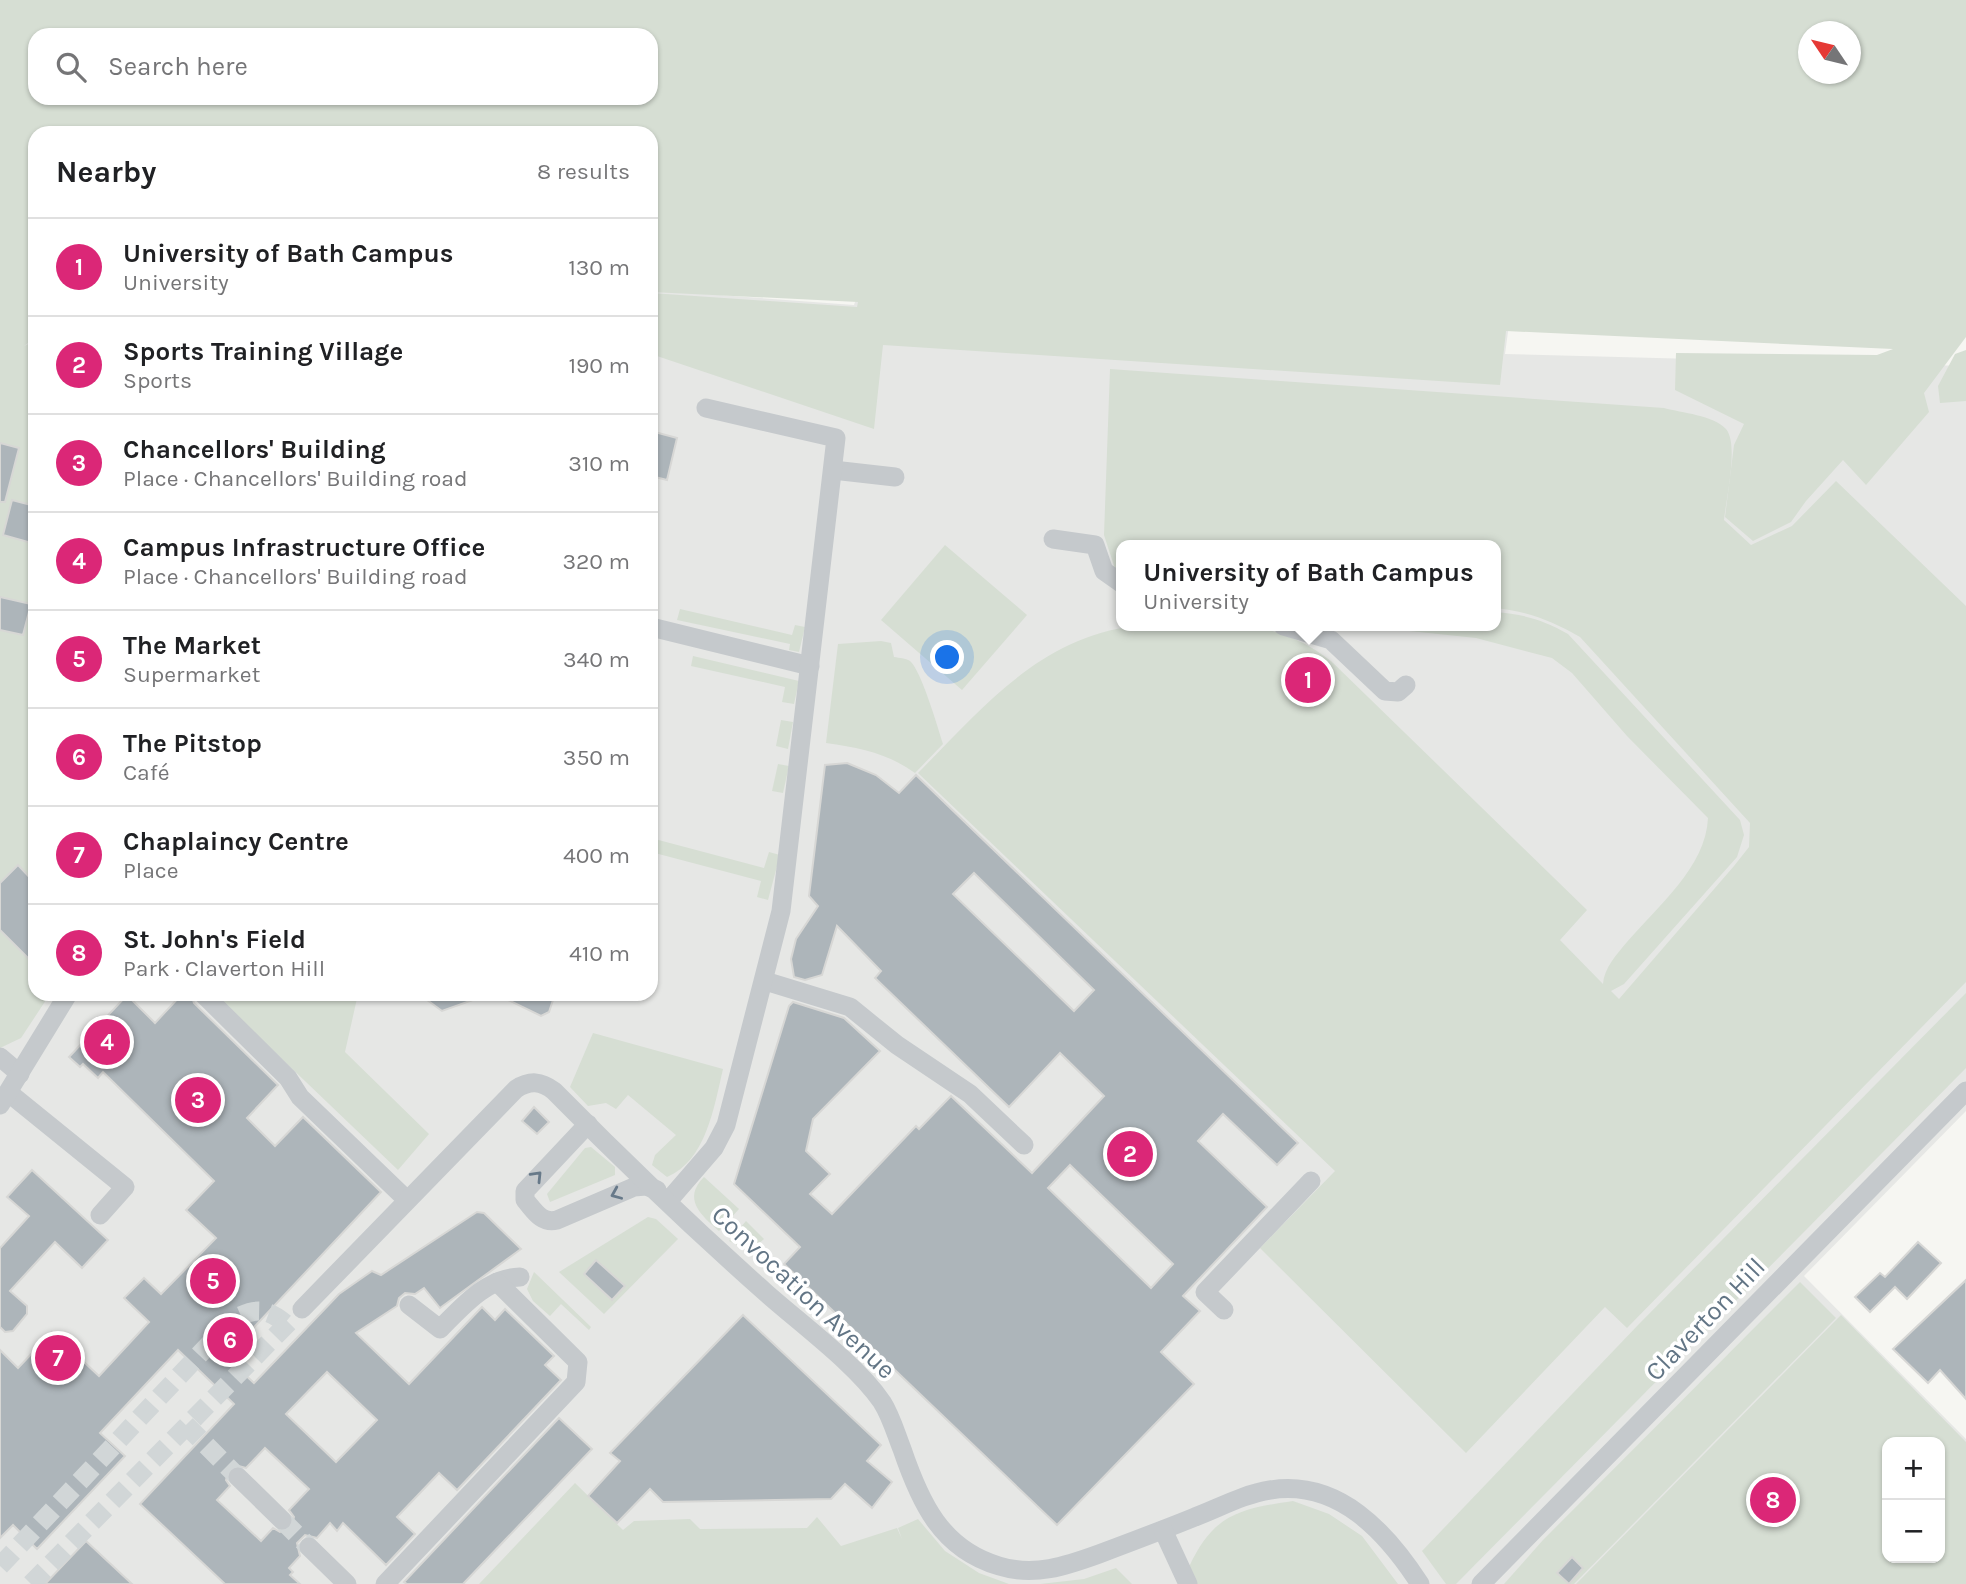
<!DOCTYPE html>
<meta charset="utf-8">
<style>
body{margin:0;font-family:Karla,sans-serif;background:#f6f6f6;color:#202124}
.controls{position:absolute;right:21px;bottom:21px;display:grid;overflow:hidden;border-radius:14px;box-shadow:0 2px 5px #0004}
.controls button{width:63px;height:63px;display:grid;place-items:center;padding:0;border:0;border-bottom:2px solid #e0e0e0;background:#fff;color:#202124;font:35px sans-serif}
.compass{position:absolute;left:1798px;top:21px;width:63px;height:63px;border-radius:50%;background:#fff;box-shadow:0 2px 5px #0004;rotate:305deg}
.you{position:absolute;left:948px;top:658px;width:24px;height:24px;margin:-18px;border:5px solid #fff;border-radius:50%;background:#1a73e8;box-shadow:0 0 0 10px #1a73e833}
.badge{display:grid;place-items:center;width:46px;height:46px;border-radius:50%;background:#db2777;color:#fff;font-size:23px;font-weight:700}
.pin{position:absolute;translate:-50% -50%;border:4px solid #fff;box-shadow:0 2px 7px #0006}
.popup{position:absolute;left:1116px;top:540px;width:385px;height:91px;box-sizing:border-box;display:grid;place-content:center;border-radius:14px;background:#fff;filter:drop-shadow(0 2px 5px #0005);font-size:23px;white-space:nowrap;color:#757577}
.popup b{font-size:26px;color:#202124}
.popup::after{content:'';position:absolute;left:50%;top:100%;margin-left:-14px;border:14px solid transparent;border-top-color:#fff}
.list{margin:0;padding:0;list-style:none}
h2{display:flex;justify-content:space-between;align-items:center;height:91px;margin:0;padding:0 28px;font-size:30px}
h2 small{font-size:23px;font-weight:400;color:#757577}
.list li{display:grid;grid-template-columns:46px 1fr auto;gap:21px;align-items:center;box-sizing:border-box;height:98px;padding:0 28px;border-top:2px solid #e0e0e0}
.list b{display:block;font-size:26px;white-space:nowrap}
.list p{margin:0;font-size:23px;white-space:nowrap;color:#757577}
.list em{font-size:23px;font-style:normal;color:#757577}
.icon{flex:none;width:38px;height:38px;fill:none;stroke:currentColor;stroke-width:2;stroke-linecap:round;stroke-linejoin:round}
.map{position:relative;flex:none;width:1966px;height:1584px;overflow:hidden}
.search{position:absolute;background:#fff;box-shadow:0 2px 5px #0004;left:28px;top:28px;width:630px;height:77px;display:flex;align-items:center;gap:18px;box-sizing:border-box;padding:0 24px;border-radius:21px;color:#757577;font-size:26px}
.panel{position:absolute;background:#fff;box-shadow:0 2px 5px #0004;left:28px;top:126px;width:630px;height:875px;border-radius:21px}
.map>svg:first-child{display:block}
.built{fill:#e6e7e5;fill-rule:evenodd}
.green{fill:#d6ded3;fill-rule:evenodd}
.building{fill:#adb5ba;stroke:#d7d7d5;stroke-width:2;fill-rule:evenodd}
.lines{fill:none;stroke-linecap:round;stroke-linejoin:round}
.minor-tunnel{stroke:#d1d6d7;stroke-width:19;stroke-dasharray:19 10;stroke-linecap:butt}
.minor{stroke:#c5c9cc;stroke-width:19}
.oneway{stroke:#677989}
.labels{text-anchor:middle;stroke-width:7;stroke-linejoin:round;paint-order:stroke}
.street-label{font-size:26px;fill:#627585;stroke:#fff}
</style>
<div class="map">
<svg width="1966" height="1584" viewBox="0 0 1966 1584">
<rect width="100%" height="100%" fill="#f6f6f2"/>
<!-- built -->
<path class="built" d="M870 254 1511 310 1505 354 1966 366V1111L1804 1276 1966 1439V1584H0V274L35 270V994H651V290L854 305ZM1121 545H1495V626H1121ZM1887 1442H1940V1558H1887Z"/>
<!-- green -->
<g class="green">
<path d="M0 0H1966V337L1924 393 1929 412 1866 485 1843 460 1806 501 1791 522 1753 541 1725 517 1734 445 1744 424 1675 390 1676 353 1877 355 1893 349 1506 331 1500 385 883 345 874 429 651 354V293L857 307 858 302 651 292V133H35V264H28L35 265V338L24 346 35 341V994H50L21 1038 0 1048ZM1808 32H1850V74H1808ZM35 35H651V98H35Z"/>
<polygon points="1966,350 1966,401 1940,403 1938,386 1955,354"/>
<path d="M1110 369 1664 408C1682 413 1713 415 1726 429 1739 444 1726 500 1724 520L1751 545 1792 526 1836 481 1966 606V982L1627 1328 1605 1307 1466 1453 1260 1248 1335 1171 918 773C981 709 1040 637 1135 626 1173 621 1214 626 1253 626 1282 632 1307 642 1331 661L1587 910 1560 940 1603 984C1604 968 1617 954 1627 942 1657 907 1706 867 1708 818L1627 736 1572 673 1552 658 1476 638 1362 626H1495V612C1523 614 1544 620 1568 634L1740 820 1744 835 1737 857 1624 984 1611 991 1619 999 1734 866 1749 847 1750 823 1580 637C1552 621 1527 611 1495 608V545H1121V572H1116L1104 535Z"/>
<polygon points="945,545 1027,615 962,690 881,620"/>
<polygon points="680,609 792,635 795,625 805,627 799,652 789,650 790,644 677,620"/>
<path d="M881 641 891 643 894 657C900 658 905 658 910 661 921 670 938 728 943 744L915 773C887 753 860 748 826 743L838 644Z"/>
<polygon points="693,656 799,681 794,704 782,702 785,687 691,666"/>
<polygon points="781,720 793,722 788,749 776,746"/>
<polygon points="778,764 789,766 783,793 772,791"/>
<polygon points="651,838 764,868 769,852 780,855 768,900 757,897 761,881 651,852"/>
<polygon points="1966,993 1966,1068 1456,1584 1446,1584 1422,1551 1639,1324"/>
<polygon points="214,994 358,994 345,1052 429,1134 398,1170"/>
<path d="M593 1033 723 1069C714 1107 706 1161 667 1177L652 1165 655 1155 676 1135 628 1095 616 1109 606 1103 588 1106 570 1087Z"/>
<polygon points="591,1147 615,1167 615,1175 550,1202 547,1194 585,1148"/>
<path d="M704 1177 739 1209 719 1231C701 1215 682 1199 704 1177Z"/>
<polygon points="648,1217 656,1219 678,1239 604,1314 559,1272"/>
<polygon points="746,1221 764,1239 750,1251 729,1241"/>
<polygon points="534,1272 591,1327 589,1330 561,1304 550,1316 533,1301 527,1289"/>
<polygon points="1800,1282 1836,1318 1574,1584 1504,1584 1543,1540"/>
<path d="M1841 1315 1966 1442V1584H1576ZM1940 1442V1558H1887V1442Z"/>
<polygon points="575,1483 623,1530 634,1521 690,1519 700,1529 807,1528 817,1517 841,1546 897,1528 902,1539 898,1528 918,1519 945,1551 979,1573 1009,1584 479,1584"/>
<path d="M1293 1501 1329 1514 1362 1536 1398 1584H1195L1189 1567C1213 1514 1240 1509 1293 1501Z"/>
<polygon points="1116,1568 1132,1584 1040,1584 1084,1579"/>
</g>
<!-- building -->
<g class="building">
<polygon points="651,431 677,438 667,480 651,476"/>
<polygon points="0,443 19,448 5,502 0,502"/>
<polygon points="12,500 35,506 35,544 3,535"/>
<polygon points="0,597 31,604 23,635 0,630"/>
<path d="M847 763 876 775 899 793 916 775 1298 1143 1277 1165 1223 1114 1198 1141 1267 1207 1183 1296 1200 1311 1161 1352 1194 1384 1057 1525 784 1264 800 1247 734 1184 789 1006 793 1002 844 1018 880 1051 813 1119 806 1151 830 1174 810 1194 832 1214 916 1126 919 1129 951 1096 1032 1173 1104 1096 1060 1053 1009 1107 875 978 881 971 837 926 822 975 805 980 794 977 791 959 796 939 818 906 809 896 825 765ZM974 873 1094 990 1074 1011 953 894ZM1070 1165 1173 1264 1151 1288 1048 1188Z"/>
<polygon points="18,865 35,883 35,965 0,930 0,883"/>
<path d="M182 994H191L194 1003 278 1085 247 1118 275 1146 303 1117 381 1192 226 1357 254 1383 339 1294 372 1271 381 1275 477 1212 484 1213 521 1249 440 1308 424 1288 415 1294 405 1293 399 1298 397 1306 356 1333 409 1384 482 1307 495 1320 505 1309 554 1356 545 1365 561 1380 457 1490 439 1473 397 1517 415 1534 386 1565 343 1523 337 1531 330 1523 317 1538 305 1535 297 1543 300 1556 289 1568 293 1572 290 1575 300 1584H225L140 1504 234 1404 178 1350 100 1433 125 1456 37 1549 13 1525 0 1538V1350L18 1368 52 1332 99 1376 149 1322 124 1298 144 1278 161 1294 216 1238 186 1210 214 1181 103 1072 98 1078 83 1064 80 1067 69 1057 127 995 155 1023ZM327 1372 377 1420 336 1462 286 1414ZM265 1448 309 1489 289 1510 294 1517 291 1528 280 1532 273 1528 261 1541 217 1500 230 1486 226 1480 229 1469 235 1465 246 1468Z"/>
<polygon points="419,994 484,994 484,996 442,1011"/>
<polygon points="496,994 555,994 549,1012 541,1016"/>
<polygon points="534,1107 549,1122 537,1134 522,1121"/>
<polygon points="32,1170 108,1240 82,1268 55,1242 10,1291 27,1306 27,1314 13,1331 5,1332 0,1327 0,1248 29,1216 7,1197"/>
<polygon points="1918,1242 1941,1263 1907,1299 1895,1287 1870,1312 1855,1297 1880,1273 1885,1277"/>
<polygon points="596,1260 625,1286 612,1300 584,1274"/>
<polygon points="1966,1280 1966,1399 1940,1370 1928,1383 1893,1349"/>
<polygon points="743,1315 881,1445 867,1461 892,1482 872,1508 845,1484 831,1499 663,1502 650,1489 617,1523 588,1496 620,1461 610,1453"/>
<polygon points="559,1418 592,1449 463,1584 407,1584 404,1582"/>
<polygon points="86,1541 132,1584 45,1584"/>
<polygon points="1572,1557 1583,1568 1569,1584 1557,1573"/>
</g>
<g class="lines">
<!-- minor-tunnel -->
<g class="minor-tunnel">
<polyline points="186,1425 238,1477"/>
<polyline points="282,1520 309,1547"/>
<path d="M0 1566 232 1320C254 1308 266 1307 286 1324"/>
<polyline points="31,1584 294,1317"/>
</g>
<!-- minor -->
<g class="minor">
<polyline points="833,470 895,477"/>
<polyline points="1053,539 1095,545 1104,571 1121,583"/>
<polyline points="1283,626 1331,640 1385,691 1398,692 1406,685"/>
<polyline points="651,627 810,666"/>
<polyline points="765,981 850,1007 897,1045 970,1094 1024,1145"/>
<polyline points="203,994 288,1078 300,1097 407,1200"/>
<polyline points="0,1057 20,1074"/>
<polyline points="9,1093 125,1187 100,1215"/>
<polyline points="0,1105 68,994"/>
<path d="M588 1124 525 1191V1200C534 1210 541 1224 557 1220L634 1187 646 1186 657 1190"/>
<polyline points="669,1200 714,1148 726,1125 781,911 836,438 706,408"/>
<path d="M409 1305 440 1329C462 1307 486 1278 520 1277"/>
<path d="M302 1309 516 1089C530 1080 541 1081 554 1091 622 1160 693 1228 765 1292 801 1324 856 1364 882 1402 891 1416 896 1434 902 1449 920 1502 941 1549 999 1566 1034 1577 1066 1566 1099 1554 1131 1542 1163 1530 1195 1517 1219 1508 1244 1494 1270 1490 1339 1479 1387 1533 1420 1584"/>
<polyline points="1224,1310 1205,1292 1311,1181"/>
<polyline points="238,1477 282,1520"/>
<polyline points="1163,1530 1188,1584"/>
<polyline points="309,1547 347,1584"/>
<polyline points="385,1584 576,1382 578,1362 497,1282"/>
<polyline points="1481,1584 1966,1091"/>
</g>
</g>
<!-- one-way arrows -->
<defs><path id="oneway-chevron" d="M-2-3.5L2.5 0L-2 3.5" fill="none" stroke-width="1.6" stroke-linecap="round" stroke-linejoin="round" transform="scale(1.75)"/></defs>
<g class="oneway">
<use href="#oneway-chevron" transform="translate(537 1176) rotate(-46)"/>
<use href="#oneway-chevron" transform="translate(616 1194) rotate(157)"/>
</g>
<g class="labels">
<!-- street labels -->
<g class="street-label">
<text transform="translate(804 1292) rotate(43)" y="9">Convocation Avenue</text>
<text transform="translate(1705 1319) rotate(-46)" y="9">Claverton Hill</text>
</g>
</g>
</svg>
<div class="controls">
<button>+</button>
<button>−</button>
</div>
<svg class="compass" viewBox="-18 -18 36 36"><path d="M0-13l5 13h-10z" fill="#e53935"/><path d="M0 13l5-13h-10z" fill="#757577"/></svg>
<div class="you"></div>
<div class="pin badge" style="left:1308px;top:680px">1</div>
<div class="popup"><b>University of Bath Campus</b>University</div>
<div class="pin badge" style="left:1130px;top:1154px">2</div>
<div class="pin badge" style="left:198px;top:1100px">3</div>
<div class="pin badge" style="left:107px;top:1042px">4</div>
<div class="pin badge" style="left:213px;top:1281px">5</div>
<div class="pin badge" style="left:230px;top:1340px">6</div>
<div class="pin badge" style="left:58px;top:1358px">7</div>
<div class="pin badge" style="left:1773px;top:1500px">8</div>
<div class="search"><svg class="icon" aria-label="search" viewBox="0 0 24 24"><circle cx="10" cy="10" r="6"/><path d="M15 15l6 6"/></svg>Search here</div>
<section class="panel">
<h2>Nearby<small>8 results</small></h2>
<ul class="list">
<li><span class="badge">1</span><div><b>University of Bath Campus</b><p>University</p></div><em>130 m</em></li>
<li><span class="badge">2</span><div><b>Sports Training Village</b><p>Sports</p></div><em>190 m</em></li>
<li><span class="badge">3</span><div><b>Chancellors' Building</b><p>Place · Chancellors' Building road</p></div><em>310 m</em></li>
<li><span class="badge">4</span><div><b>Campus Infrastructure Office</b><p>Place · Chancellors' Building road</p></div><em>320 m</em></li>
<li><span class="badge">5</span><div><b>The Market</b><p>Supermarket</p></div><em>340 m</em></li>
<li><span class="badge">6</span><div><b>The Pitstop</b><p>Café</p></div><em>350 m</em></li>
<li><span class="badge">7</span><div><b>Chaplaincy Centre</b><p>Place</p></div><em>400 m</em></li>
<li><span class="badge">8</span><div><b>St. John's Field</b><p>Park · Claverton Hill</p></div><em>410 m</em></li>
</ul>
</section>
</div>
